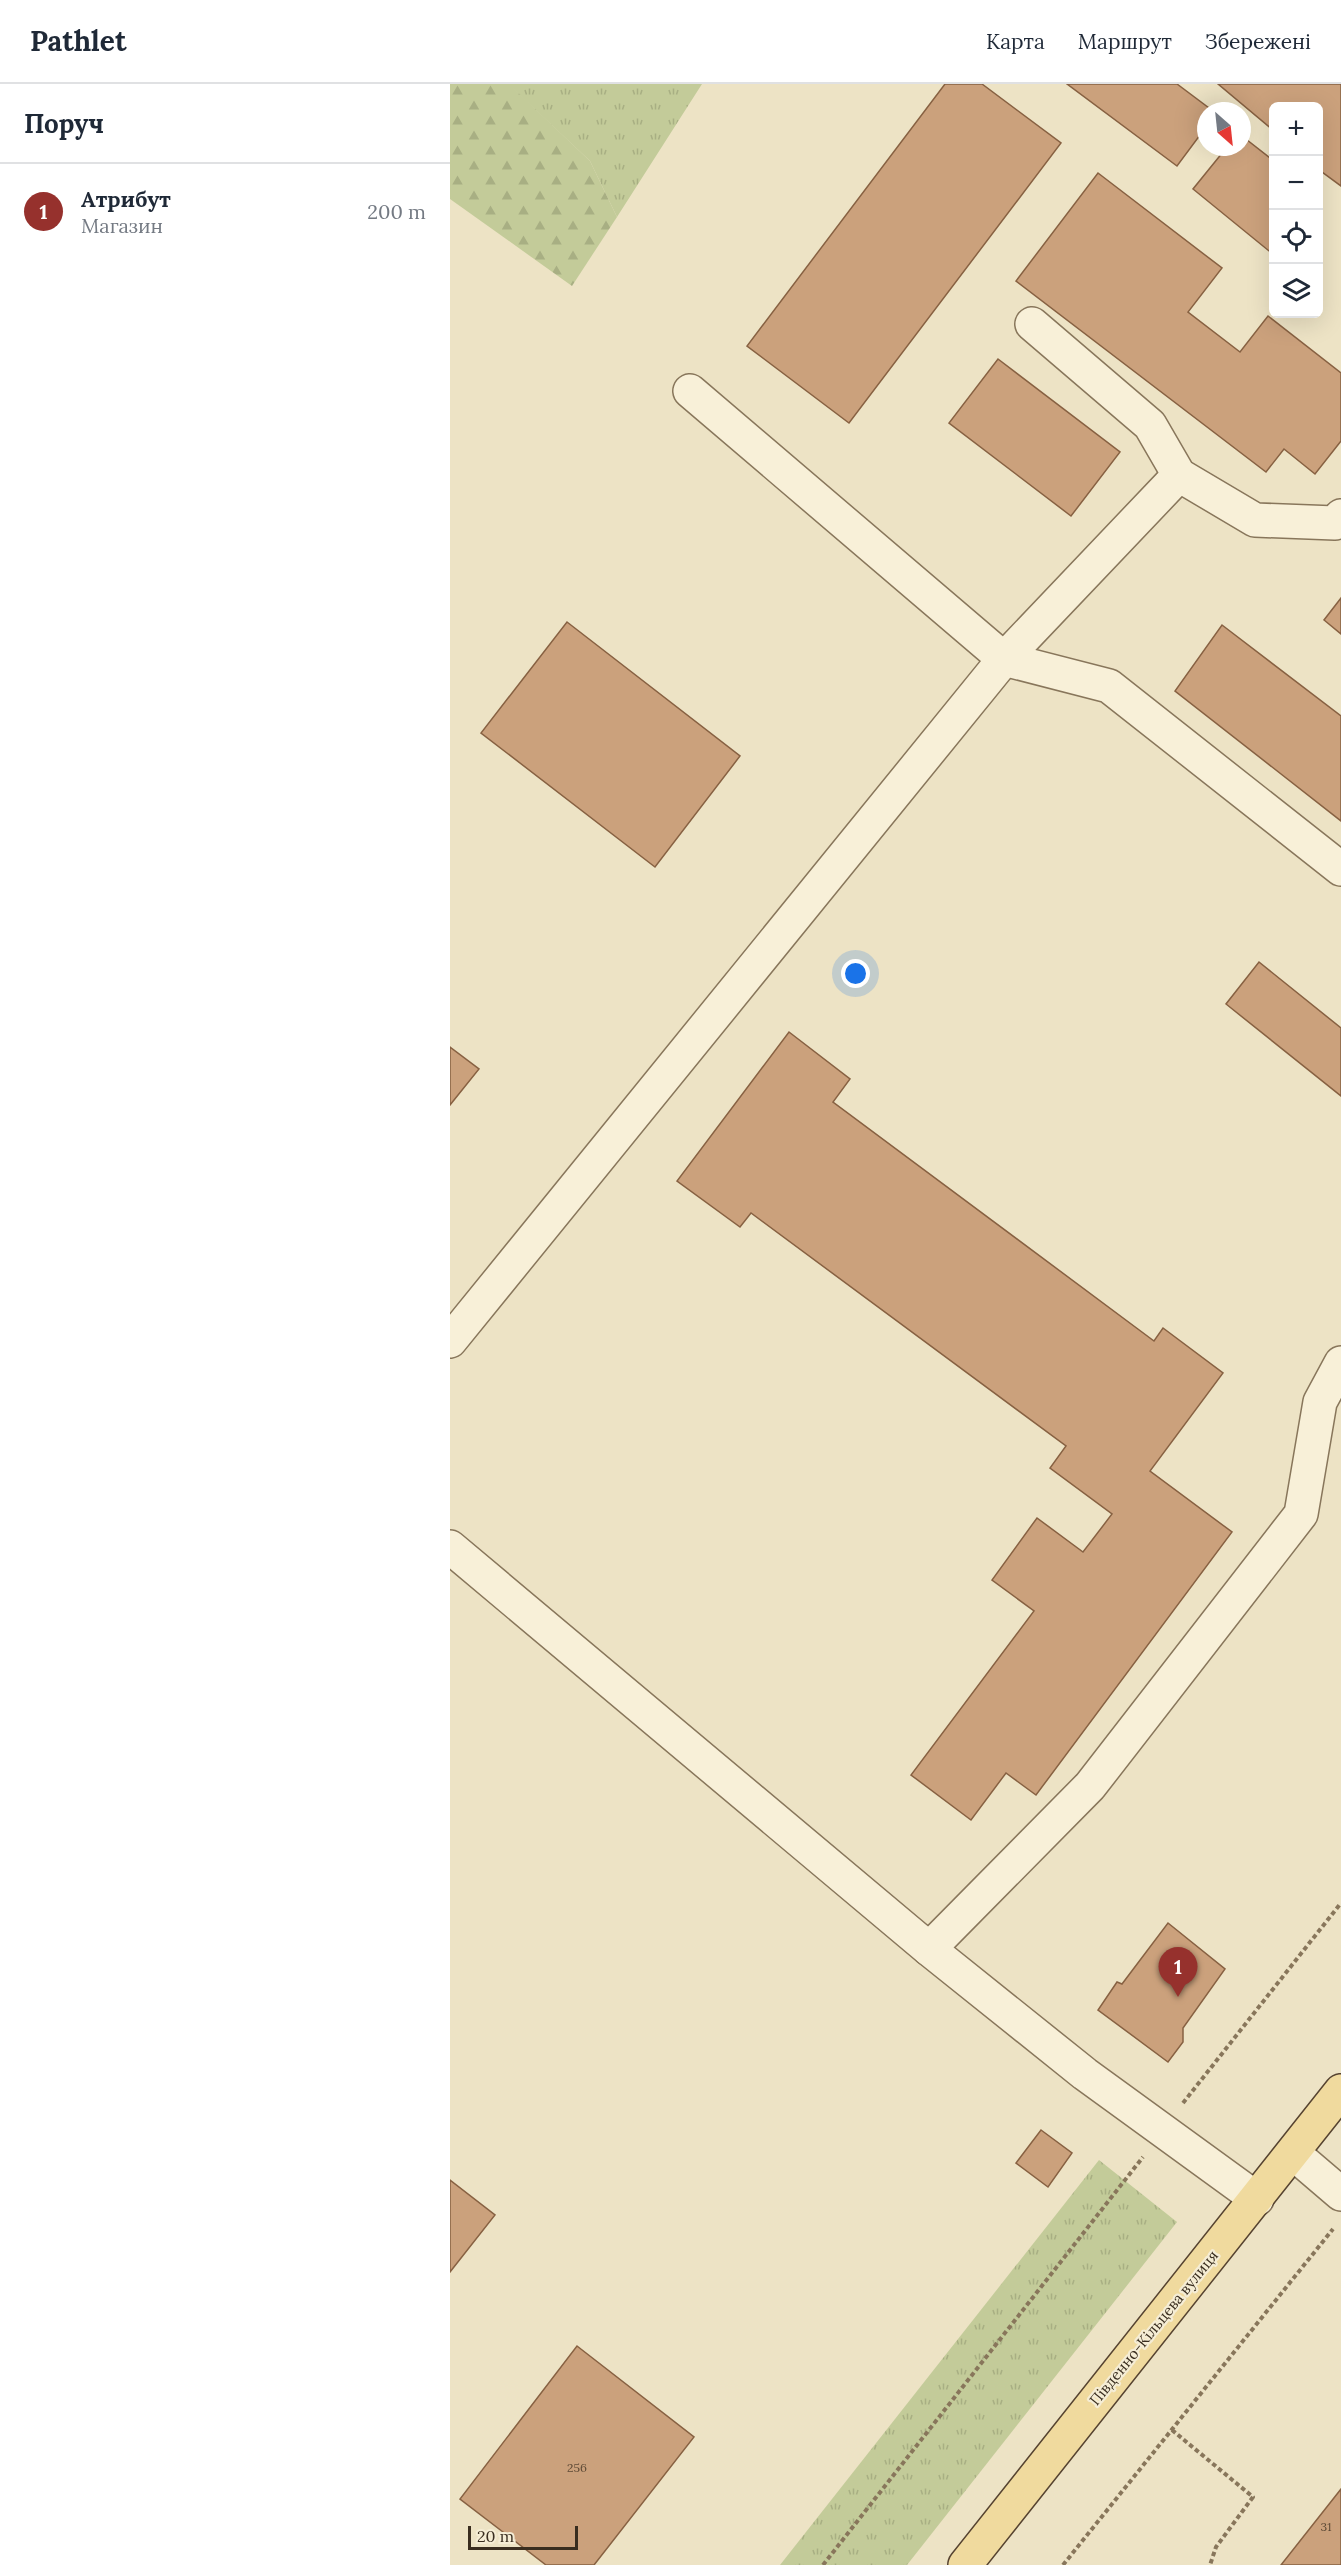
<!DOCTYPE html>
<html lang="uk">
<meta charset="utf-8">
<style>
body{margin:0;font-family:Lora,serif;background:#f6f6f7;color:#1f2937}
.controls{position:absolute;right:18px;top:18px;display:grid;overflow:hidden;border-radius:9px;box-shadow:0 6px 24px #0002}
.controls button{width:54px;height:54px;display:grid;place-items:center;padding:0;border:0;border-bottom:2px solid #e0e1e3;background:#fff;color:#1f2937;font:30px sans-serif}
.compass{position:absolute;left:747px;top:18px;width:54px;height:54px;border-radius:50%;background:#fff;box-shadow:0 6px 24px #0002;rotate:153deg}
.scale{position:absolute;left:18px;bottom:15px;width:110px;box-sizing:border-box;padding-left:6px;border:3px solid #392d1f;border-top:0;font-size:16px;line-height:21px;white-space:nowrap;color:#392d1f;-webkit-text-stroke:4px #f5edd5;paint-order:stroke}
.you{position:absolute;left:406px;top:890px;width:21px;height:21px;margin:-15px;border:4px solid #fff;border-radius:50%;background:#1a73e8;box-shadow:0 0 0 9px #1a73e833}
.badge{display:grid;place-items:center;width:39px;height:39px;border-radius:50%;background:#96312d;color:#fff;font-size:20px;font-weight:700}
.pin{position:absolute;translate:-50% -50px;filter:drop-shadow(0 2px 3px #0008)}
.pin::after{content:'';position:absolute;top:32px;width:21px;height:18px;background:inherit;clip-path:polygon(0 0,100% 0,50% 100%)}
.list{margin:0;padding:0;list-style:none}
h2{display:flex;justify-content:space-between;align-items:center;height:78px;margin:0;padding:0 24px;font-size:26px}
h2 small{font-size:20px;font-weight:400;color:#747a83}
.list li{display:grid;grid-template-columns:39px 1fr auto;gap:18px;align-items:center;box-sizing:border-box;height:96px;padding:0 24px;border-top:2px solid #e0e1e3}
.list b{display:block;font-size:22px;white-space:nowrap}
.list p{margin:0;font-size:20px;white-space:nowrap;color:#747a83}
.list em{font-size:20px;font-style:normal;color:#747a83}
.icon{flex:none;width:33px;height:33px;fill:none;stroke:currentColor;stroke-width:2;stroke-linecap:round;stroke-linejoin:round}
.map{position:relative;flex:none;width:891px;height:2481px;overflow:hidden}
header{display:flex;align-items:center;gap:36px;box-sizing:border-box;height:84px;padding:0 30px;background:#fff;border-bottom:2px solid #e0e1e3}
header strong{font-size:28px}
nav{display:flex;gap:33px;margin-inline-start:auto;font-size:21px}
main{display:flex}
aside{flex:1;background:#fff}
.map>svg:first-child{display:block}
.grass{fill:url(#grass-tufts)}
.forest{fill:url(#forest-firs)}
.building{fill:#cba17c;stroke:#876142;stroke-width:1.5}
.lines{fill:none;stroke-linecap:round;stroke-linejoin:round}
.minor-casing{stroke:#88765b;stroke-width:36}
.major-casing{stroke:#564330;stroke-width:36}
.path{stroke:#88765b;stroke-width:4;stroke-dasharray:4.5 3;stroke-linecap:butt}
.minor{stroke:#f8f0d8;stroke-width:33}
.major{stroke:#f0da9e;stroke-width:33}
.labels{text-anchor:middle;stroke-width:4.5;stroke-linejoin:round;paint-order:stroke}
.number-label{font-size:12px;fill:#5e4a36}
.street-label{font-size:15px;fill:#392d1f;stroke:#f5edd5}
</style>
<header>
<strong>Pathlet</strong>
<nav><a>Карта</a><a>Маршрут</a><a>Збережені</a></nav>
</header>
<main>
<aside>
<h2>Поруч<small></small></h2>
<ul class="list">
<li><span class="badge">1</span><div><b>Атрибут</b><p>Магазин</p></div><em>200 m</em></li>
</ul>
</aside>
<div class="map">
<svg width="891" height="2481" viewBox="0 0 891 2481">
<defs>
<pattern id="grass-tufts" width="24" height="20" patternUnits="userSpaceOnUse" patternTransform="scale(1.5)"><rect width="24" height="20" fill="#c3cb99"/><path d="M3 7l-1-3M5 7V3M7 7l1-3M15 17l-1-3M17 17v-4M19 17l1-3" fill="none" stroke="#a8af83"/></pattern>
<pattern id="forest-firs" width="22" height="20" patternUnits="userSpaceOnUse" patternTransform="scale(1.5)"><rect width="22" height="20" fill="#c3cb99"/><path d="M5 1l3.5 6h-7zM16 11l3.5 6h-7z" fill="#a8af83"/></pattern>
</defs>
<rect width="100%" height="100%" fill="#ede3c5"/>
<!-- grass -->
<g class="grass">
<polygon points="58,0 252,0 167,133 140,77"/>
<polygon points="649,2076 727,2138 457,2481 330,2481"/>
</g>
<!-- forest -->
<polygon class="forest" points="0,0 59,0 140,77 167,133 122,202 0,115"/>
<!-- building -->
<g class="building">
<polygon points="495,0 532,0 611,59 399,339 297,262"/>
<polygon points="617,0 727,0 763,27 756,27 756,43 727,82"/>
<polygon points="768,0 891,0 891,102 868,85 868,22 824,22 824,47"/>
<polygon points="792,52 824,77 824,171 743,105 777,63 792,63"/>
<polygon points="648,89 772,184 738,228 790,268 818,232 891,289 891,357 865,390 834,365 816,388 566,197"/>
<polygon points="548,275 670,368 621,432 499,339"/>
<polygon points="891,514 891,550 874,536"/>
<polygon points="117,538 290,672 205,783 31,649"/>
<polygon points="772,541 891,632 891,737 725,607"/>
<polygon points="809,878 891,944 891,1012 776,920"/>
<polygon points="339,948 400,995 383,1018 704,1257 713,1244 773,1289 700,1387 782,1448 586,1711 556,1689 521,1736 461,1691 584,1527 542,1496 587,1434 633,1468 662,1430 600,1384 616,1362 301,1129 290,1143 227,1097"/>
<polygon points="0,963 29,985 0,1021"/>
<polygon points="718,1839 775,1885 733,1944 733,1958 718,1978 648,1926 667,1898 672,1900"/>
<polygon points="591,2046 622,2069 598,2103 566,2079"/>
<polygon points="0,2096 45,2131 0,2188"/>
<polygon points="127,2262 244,2353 144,2481 96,2481 10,2415"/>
<polygon points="891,2405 891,2481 831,2481"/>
</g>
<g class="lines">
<!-- minor casing -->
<g class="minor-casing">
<g id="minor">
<polyline points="582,240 700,341 729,391 805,436 885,439 891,432"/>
<polyline points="240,307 554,575 659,602 891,785"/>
<polyline points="0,1257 554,575 729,391"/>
<polyline points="0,1463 479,1865 635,1990 807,2115"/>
<polyline points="479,1865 640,1702 851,1430 870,1318 891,1279"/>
<polyline points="843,2069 891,2110"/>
</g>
</g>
<!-- major casing -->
<g class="major-casing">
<polyline id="major" points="515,2481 891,2007"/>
</g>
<!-- path -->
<g class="path">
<polyline points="733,2019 891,1819"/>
<polyline points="722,2346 803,2413 766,2463 760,2481"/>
<polyline points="373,2481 693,2073"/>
<polyline points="613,2481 883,2145"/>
</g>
<!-- minor -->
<use href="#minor" class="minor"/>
<!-- major -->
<use href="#major" class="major"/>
</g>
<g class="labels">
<!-- number labels -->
<g class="number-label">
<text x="127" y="2388">256</text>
<text x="876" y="2447">31</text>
</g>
<!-- street labels -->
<g class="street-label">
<text transform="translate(704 2244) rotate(-51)" y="5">Південно-Кільцева вулиця</text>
</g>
</g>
</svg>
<div class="controls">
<button>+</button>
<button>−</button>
<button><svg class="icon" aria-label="locate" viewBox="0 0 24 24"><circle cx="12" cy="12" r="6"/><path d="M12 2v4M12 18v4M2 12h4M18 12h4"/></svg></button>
<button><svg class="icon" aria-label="layers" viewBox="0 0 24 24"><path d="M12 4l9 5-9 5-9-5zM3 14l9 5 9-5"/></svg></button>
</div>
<svg class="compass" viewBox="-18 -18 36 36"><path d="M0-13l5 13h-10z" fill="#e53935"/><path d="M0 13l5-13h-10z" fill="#747a83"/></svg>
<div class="scale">20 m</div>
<div class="you"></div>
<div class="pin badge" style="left:728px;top:1913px">1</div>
</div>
</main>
